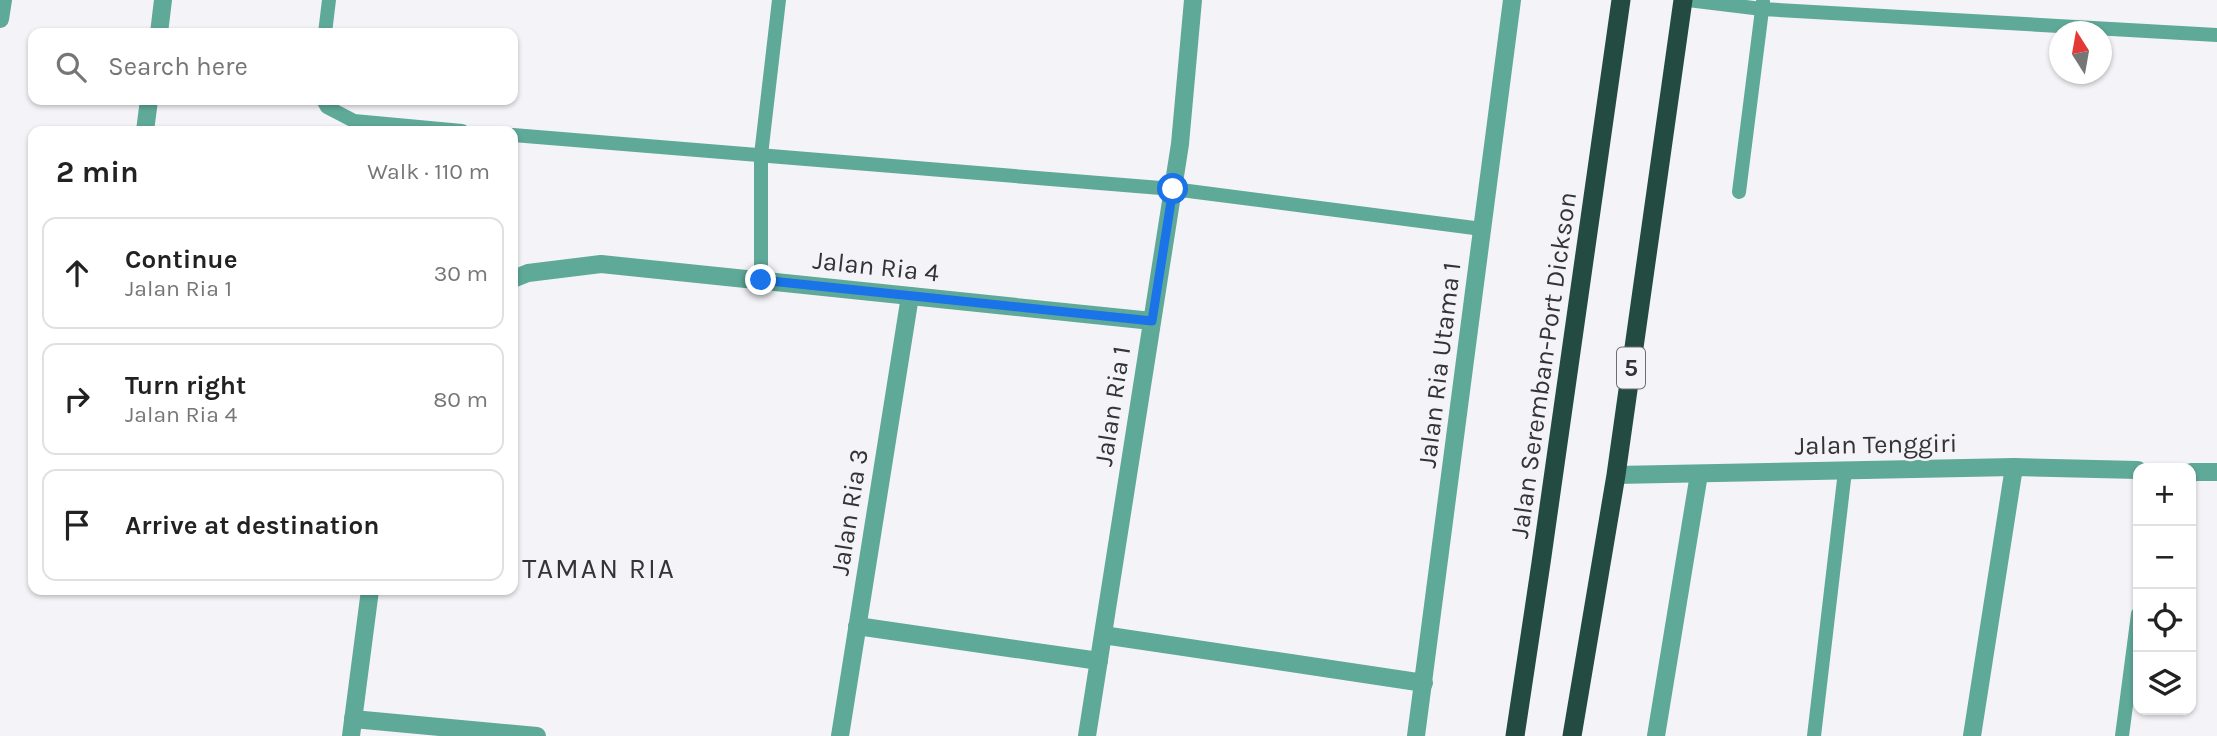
<!DOCTYPE html>
<meta charset="utf-8">
<style>
body{margin:0;font-family:Karla,sans-serif;background:#f2f2f2;color:#222}
.controls{position:absolute;right:21px;bottom:21px;display:grid;overflow:hidden;border-radius:14px;box-shadow:0 2px 5px #0004}
.controls button{width:63px;height:63px;display:grid;place-items:center;padding:0;border:0;border-bottom:2px solid #e0e0e0;background:#fff;color:#222;font:35px sans-serif}
.compass{position:absolute;left:2049px;top:21px;width:63px;height:63px;border-radius:50%;background:#fff;box-shadow:0 2px 5px #0004;rotate:349deg}
.stop{position:absolute;width:21px;height:21px;margin:-16px;border:5px solid #1a73e8;border-radius:50%;background:#fff}
.stop.end{background:#1a73e8;border-color:#fff;box-shadow:0 2px 7px #0008}
.list{margin:0;padding:0;list-style:none}
h2{display:flex;justify-content:space-between;align-items:center;height:91px;margin:0;padding:0 28px;font-size:30px}
h2 small{font-size:23px;font-weight:400;color:#767676}
.list li{display:grid;grid-template-columns:46px 1fr auto;gap:21px;align-items:center;box-sizing:border-box;height:112px;margin:0 14px 14px;padding:0 14px;border:2px solid #e0e0e0;border-radius:14px}
.list b{display:block;font-size:26px;white-space:nowrap}
.list p{margin:0;font-size:23px;white-space:nowrap;color:#767676}
.list em{font-size:23px;font-style:normal;color:#767676}
.icon{flex:none;width:38px;height:38px;fill:none;stroke:currentColor;stroke-width:2;stroke-linecap:round;stroke-linejoin:round}
.map{position:relative;flex:none;width:2217px;height:736px;overflow:hidden}
.search{position:absolute;background:#fff;box-shadow:0 2px 5px #0004;left:28px;top:28px;width:490px;height:77px;display:flex;align-items:center;gap:18px;box-sizing:border-box;padding:0 24px;border-radius:14px;color:#767676;font-size:26px}
.panel{position:absolute;background:#fff;box-shadow:0 2px 5px #0004;left:28px;top:126px;width:490px;height:469px;border-radius:14px}
.map>svg:first-child{display:block}
.lines{fill:none;stroke-linecap:round;stroke-linejoin:round}
.service{stroke:#5fa999;stroke-width:14}
.minor{stroke:#5fa999;stroke-width:18}
.trunk{stroke:#234b42;stroke-width:19}
.route{stroke:#1a73e8;stroke-width:9}
.labels{text-anchor:middle;stroke-width:5;stroke-linejoin:round;paint-order:stroke}
.shield{fill:#f4f4f8;stroke:#6e6e70;stroke-width:2}
.shield-label{font-size:24px;font-weight:bold;fill:#343436}
.street-label{font-size:26px;fill:#343436;stroke:#f4f4f8}
.neighbourhood-label{font-size:28px;letter-spacing:2px;fill:#343436;stroke:#f4f4f8}
</style>
<div class="map">
<svg width="2217" height="736" viewBox="0 0 2217 736">
<rect width="100%" height="100%" fill="#f4f4f8"/>
<g class="lines">
<!-- service -->
<g class="service">
<polyline points="1688,0 1762,9 2217,35"/>
<polyline points="325,33 329,0"/>
<polyline points="323,100 327,107 354,121 462,131"/>
<polyline points="513,135 1173,189 1482,229"/>
<polyline points="1739,192 1763,2"/>
<polyline points="761,280 761,155 779,0"/>
<polyline points="1814,736 1845,471"/>
<polyline points="2122,736 2138,614"/>
</g>
<!-- minor -->
<g class="minor">
<polyline points="0,19 3,0"/>
<polyline points="159,33 163,0"/>
<polyline points="145,131 149,100"/>
<polyline points="513,279 528,273 601,264 1152,321"/>
<polyline points="2191,472 2217,472"/>
<polyline points="1616,475 2014,467 2138,470"/>
<polyline points="857,626 1099,661"/>
<polyline points="1103,635 1424,683"/>
<polyline points="353,719 537,736"/>
<polyline points="351,736 370,590"/>
<polyline points="840,736 910,296"/>
<polyline points="1087,736 1180,144 1193,0"/>
<polyline points="1416,736 1512,0"/>
<polyline points="1656,736 1699,474"/>
<polyline points="1972,736 2014,467"/>
</g>
<!-- trunk -->
<g class="trunk">
<polyline points="1515,736 1541,563 1621,0"/>
<polyline points="1572,736 1616,475 1683,0"/>
</g>
</g>
<g class="lines">
<!-- route -->
<polyline class="route" points="761,280 1152,321 1173,189"/>
</g>
<g class="labels">
<!-- shield labels -->
<rect class="shield" x="1617" y="347.5" width="28" height="41" rx="5"/>
<g class="shield-label">
<text x="1631" y="376">5</text>
</g>
<!-- street labels -->
<g class="street-label">
<text transform="translate(876 266) rotate(6)" y="9">Jalan Ria 4</text>
<text transform="translate(1439 365) rotate(-83)" y="9">Jalan Ria Utama 1</text>
<text transform="translate(1543 365) rotate(-82)" y="9">Jalan Seremban-Port Dickson</text>
<text transform="translate(1112 406) rotate(-81)" y="9">Jalan Ria 1</text>
<text transform="translate(1876 444) rotate(-1)" y="9">Jalan Tenggiri</text>
<text transform="translate(849 512) rotate(-81)" y="9">Jalan Ria 3</text>
</g>
<!-- neighbourhood labels -->
<g class="neighbourhood-label">
<text x="599" y="578">TAMAN RIA</text>
</g>
</g>
</svg>
<div class="controls">
<button>+</button>
<button>−</button>
<button><svg class="icon" aria-label="locate" viewBox="0 0 24 24"><circle cx="12" cy="12" r="6"/><path d="M12 2v4M12 18v4M2 12h4M18 12h4"/></svg></button>
<button><svg class="icon" aria-label="layers" viewBox="0 0 24 24"><path d="M12 4l9 5-9 5-9-5zM3 14l9 5 9-5"/></svg></button>
</div>
<svg class="compass" viewBox="-18 -18 36 36"><path d="M0-13l5 13h-10z" fill="#e53935"/><path d="M0 13l5-13h-10z" fill="#767676"/></svg>
<div class="stop" style="left:1173px;top:189px"></div>
<div class="stop end" style="left:761px;top:280px"></div>
<div class="search"><svg class="icon" aria-label="search" viewBox="0 0 24 24"><circle cx="10" cy="10" r="6"/><path d="M15 15l6 6"/></svg>Search here</div>
<section class="panel">
<h2>2 min<small>Walk · 110 m</small></h2>
<ul class="list">
<li><svg class="icon" aria-label="ahead" viewBox="0 0 24 24"><path d="M12 20V5M6 11l6-6 6 6"/></svg><div><b>Continue</b><p>Jalan Ria 1</p></div><em>30 m</em></li>
<li><svg class="icon" aria-label="right" viewBox="0 0 24 24"><path d="M7 20v-9h11M14 6l5 5-5 5"/></svg><div><b>Turn right</b><p>Jalan Ria 4</p></div><em>80 m</em></li>
<li><svg class="icon" aria-label="arrive" viewBox="0 0 24 24"><path d="M6 21V4h12l-3 4 3 4H6"/></svg><div><b>Arrive at destination</b></div></li>
</ul>
</section>
</div>
